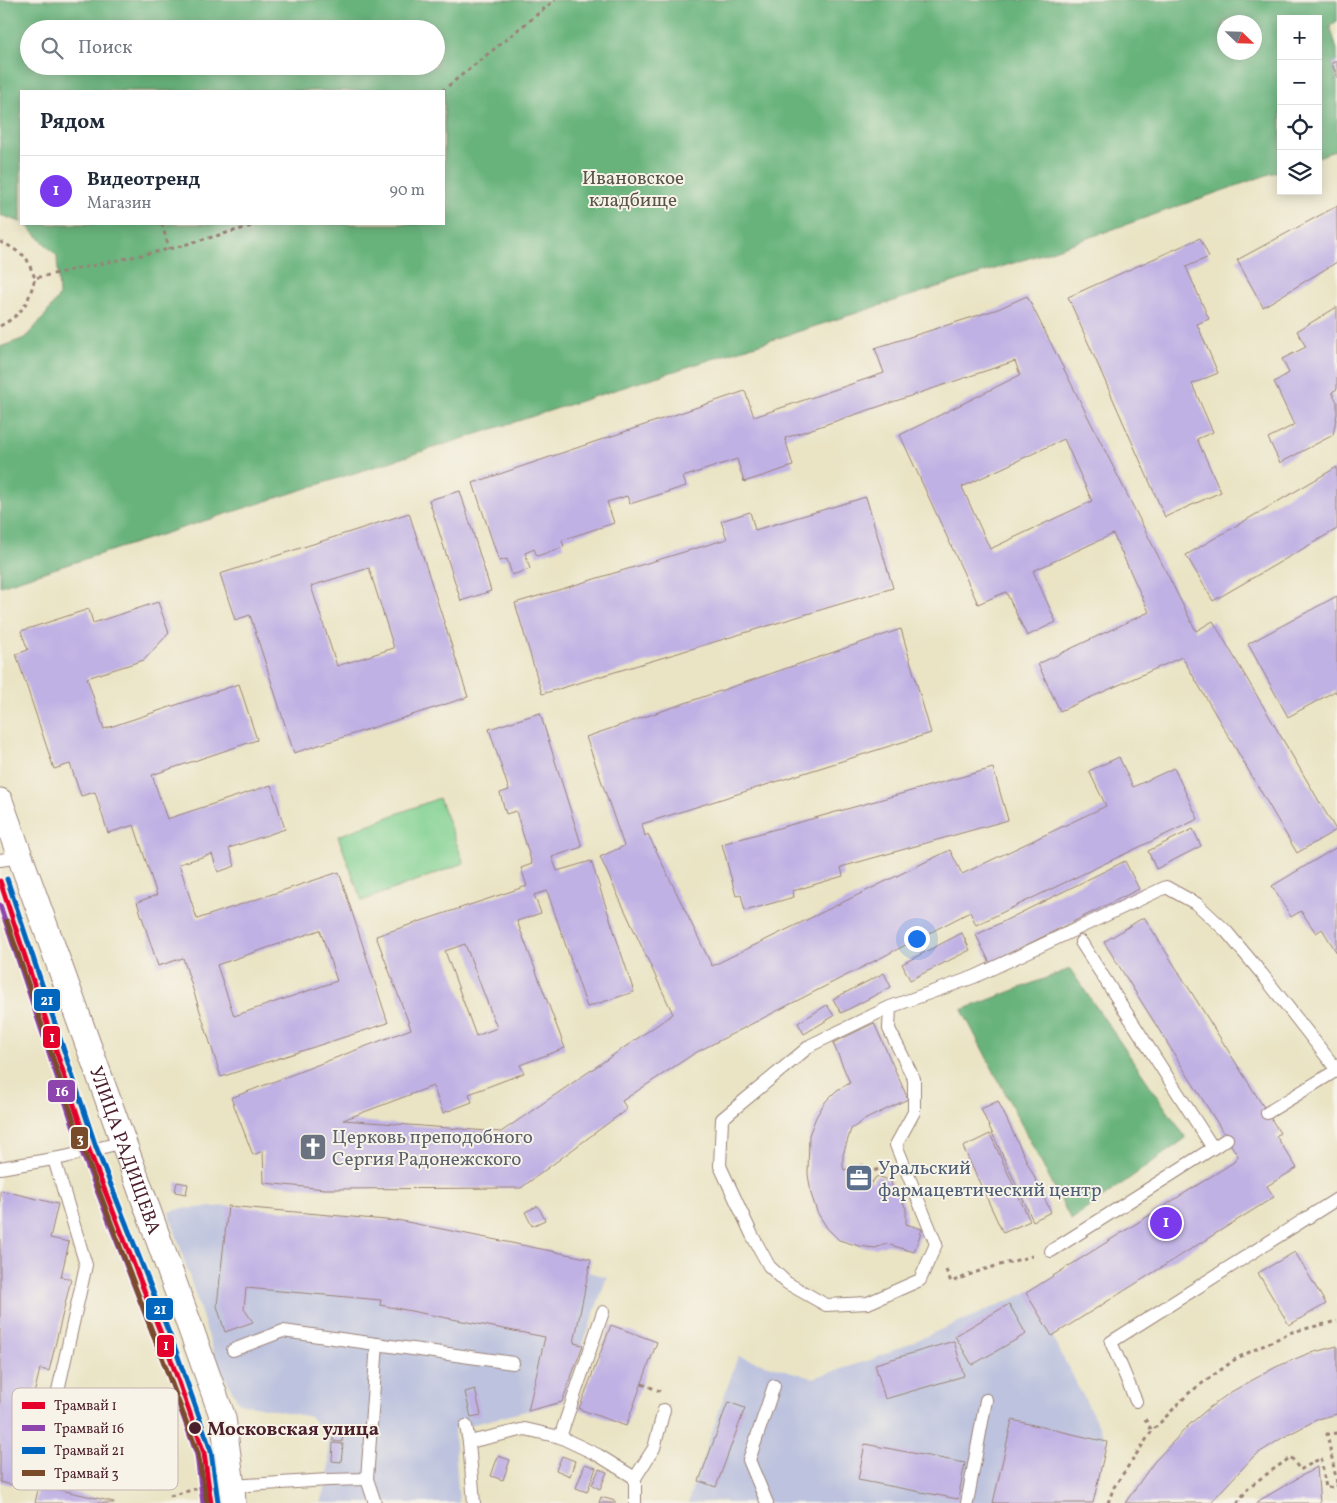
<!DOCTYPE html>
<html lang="ru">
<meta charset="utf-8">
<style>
body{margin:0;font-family:Vollkorn,serif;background:#f6f6f7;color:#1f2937}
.controls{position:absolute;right:15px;top:15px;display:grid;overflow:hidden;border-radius:0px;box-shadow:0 2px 12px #0003}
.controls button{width:45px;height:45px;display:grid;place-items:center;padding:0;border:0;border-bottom:1px solid #e0e1e3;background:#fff;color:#1f2937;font:25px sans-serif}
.compass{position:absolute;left:1217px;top:15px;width:45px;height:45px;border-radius:50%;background:#fff;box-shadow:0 2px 12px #0003;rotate:113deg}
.you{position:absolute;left:916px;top:938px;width:18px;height:18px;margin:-12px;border:4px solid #fff;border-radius:50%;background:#1a73e8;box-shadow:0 0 0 8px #1a73e833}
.badge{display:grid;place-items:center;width:32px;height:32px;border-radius:50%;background:#7c3aed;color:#fff;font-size:16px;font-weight:700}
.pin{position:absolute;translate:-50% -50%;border:2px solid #fff;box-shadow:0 1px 5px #0006}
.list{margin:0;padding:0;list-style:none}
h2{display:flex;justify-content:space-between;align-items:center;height:65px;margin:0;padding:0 20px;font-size:21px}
h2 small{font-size:16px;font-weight:400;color:#747a83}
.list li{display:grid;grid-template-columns:32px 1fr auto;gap:15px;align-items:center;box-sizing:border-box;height:70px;padding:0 20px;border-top:1px solid #e0e1e3}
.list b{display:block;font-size:19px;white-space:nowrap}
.list p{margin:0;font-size:16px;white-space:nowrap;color:#747a83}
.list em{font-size:16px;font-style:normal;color:#747a83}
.icon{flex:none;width:28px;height:28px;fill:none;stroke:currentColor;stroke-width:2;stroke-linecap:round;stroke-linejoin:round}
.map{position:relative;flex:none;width:1337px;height:1503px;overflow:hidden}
.search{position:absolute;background:#fff;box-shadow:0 2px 12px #0003;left:20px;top:20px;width:425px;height:55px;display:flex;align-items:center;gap:12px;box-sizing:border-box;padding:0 18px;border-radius:28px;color:#747a83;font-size:19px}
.panel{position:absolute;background:#fff;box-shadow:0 2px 12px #0003;left:20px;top:90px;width:425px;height:135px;border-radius:0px}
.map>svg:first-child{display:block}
.industrial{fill:#bdc3de}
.green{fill:#81d192;stroke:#66785e}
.forest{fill:#68b37c;stroke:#596954;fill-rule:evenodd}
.building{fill:#c0b1e4;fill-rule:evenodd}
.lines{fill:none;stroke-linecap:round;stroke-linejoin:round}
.lane-casing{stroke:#9a8278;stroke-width:14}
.street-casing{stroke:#9a8278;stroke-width:27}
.path{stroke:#9a8278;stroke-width:3;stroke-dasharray:4 4;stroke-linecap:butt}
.lane{stroke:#fff;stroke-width:12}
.street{stroke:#fff;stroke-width:25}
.tram-1-casing{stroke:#f7f3e8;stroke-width:9}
.tram-2-casing{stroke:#f7f3e8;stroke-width:9}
.tram-3-casing{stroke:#f7f3e8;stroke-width:9}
.tram-4-casing{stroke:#f7f3e8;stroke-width:9}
.tram-1{stroke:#e4002b;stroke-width:5}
.tram-2{stroke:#8e44ad;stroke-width:5}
.tram-3{stroke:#0065bd;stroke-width:5}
.tram-4{stroke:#7a4b2a;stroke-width:5}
.stop-dot{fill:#4a1f2b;stroke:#f7f3e8;stroke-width:2}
.labels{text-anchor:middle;stroke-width:4;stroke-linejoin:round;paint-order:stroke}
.park-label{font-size:19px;fill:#5a544a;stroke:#f7f3e8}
.worship-label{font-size:19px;fill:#5b616d;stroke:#f7f3e8;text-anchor:start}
.street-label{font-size:19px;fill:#4a1f2b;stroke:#f7f3e8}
.service-label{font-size:19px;fill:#4e5e75;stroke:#f7f3e8;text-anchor:start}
.stop-label{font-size:19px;font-weight:bold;fill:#4a1f2b;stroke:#f7f3e8;text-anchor:start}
.key{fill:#f7f3e8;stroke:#c3b3af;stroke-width:1}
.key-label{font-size:14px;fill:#4a1f2b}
.line-badge{stroke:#f7f3e8;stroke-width:2}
.badge-label{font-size:14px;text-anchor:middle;font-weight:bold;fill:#fff}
</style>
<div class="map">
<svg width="1337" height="1503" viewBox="0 0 1337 1503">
<rect width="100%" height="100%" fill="#f7f3e8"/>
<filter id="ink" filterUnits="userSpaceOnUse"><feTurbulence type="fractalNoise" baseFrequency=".02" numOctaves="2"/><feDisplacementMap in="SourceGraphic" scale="10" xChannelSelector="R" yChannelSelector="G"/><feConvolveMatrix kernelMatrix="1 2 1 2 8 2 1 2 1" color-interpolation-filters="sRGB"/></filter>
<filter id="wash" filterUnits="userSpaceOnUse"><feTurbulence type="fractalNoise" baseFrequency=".0096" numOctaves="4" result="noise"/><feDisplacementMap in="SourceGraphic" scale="20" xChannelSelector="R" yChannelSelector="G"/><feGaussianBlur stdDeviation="1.12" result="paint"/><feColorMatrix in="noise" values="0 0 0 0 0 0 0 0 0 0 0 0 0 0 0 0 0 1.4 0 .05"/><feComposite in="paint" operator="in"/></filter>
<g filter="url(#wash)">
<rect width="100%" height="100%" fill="#eae4c5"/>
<!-- industrial -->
<g class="industrial">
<polygon points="228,1206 396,1221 397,1220 591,1259 588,1272 607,1277 562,1402 454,1429 459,1503 321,1503 328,1479 329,1462 328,1439 311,1417 239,1403 217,1363 169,1212 179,1209"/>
<polygon points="1026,1293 1052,1336 1107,1442 1093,1503 727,1503 724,1501 689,1503 690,1496 738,1356 813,1378 873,1359"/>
</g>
<!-- green -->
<polygon class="green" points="439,798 464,863 362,901 338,836"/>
<!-- forest -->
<g class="forest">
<path d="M0 0H1337V21L1330 26 1337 50V61L1332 63 1337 80V150L1318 157V19H1281V170L1048 252 0 586V347L25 338 44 317 59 296 57 256 25 224H444V91H21V222L0 215ZM1224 22H1254V52H1224ZM29 29H436V66H29Z"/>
<polygon points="1070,969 1186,1138 1071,1220 962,1010"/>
</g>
<g id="blocks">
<!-- building -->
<g class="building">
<polygon points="1337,61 1337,78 1332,63"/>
<polygon points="1337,206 1337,262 1263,307 1237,260"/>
<polygon points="1200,238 1209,257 1186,267 1209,319 1197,324 1218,373 1192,384 1213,432 1197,439 1221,492 1165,517 1068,297"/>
<path d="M1027 296 1196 631 1213 621 1336 830 1297 853 1182 657 1060 711 1038 664 1149 612 1113 534 1033 571 1056 622 1027 636 1006 592 978 604 900 435 1020 375 1015 361 785 438 793 466 744 482 737 459 683 477 686 486 630 504 627 496 607 502 614 523 562 540 564 547 537 556 534 549 525 553 530 569 512 575 507 559 499 561 473 483 745 391 754 417 884 373 875 348 998 309ZM1064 439 1092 501 990 549 962 487Z"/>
<polygon points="1337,307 1337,389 1332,392 1337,402 1337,414 1333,435 1280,463 1268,438 1294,425 1274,382 1289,373 1282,359 1306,347 1297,331"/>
<polygon points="1337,467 1337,529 1213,601 1186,555"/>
<polygon points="460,491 491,591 461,601 429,500"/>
<polygon points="866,497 893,588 542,694 515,603 727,539 721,521 750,512 755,530"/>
<path d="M409 513 468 697 294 753 250 615 235 620 220 574ZM369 568 394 648 337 666 311 586Z"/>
<polygon points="1337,596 1337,694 1335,691 1288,717 1248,644"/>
<path d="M158 602 169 633 144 660 87 678 104 729 239 684 257 740 152 775 167 819 271 785 285 829 229 848 235 866 218 872 212 854 179 864 197 919 339 872 388 1023 221 1077 183 958 158 966 137 902 157 895 134 825 108 833 95 792 81 796 70 764 54 769 16 654 28 650 21 631 89 609 93 623ZM320 930 337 981 234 1016 217 965Z"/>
<path d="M901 629 931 733 642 824 645 836 648 834 712 966 950 850 962 874 1106 806 1089 771 1119 757 1133 787 1174 768 1198 819 976 925 970 912 695 1053 622 1101 627 1109 521 1188 325 1189 264 1183 263 1151 253 1155 231 1098 411 1029 376 936 527 886 521 868 532 864 516 811 506 814 500 793 509 790 489 729 540 713 582 847 552 857 557 871 591 861 634 992 587 1007 547 891 534 895 541 913 517 921 565 1048 520 1065 524 1073 469 1094 472 1102 443 1113 433 1086 343 1120 501 1132 673 1014 600 857 624 846 586 737ZM465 944 497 1028 476 1036 445 951Z"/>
<polygon points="993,768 1008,820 841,867 843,876 793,891 794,897 745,911 741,895 736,896 722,844"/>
<polygon points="1193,829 1201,846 1156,869 1148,851"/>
<polygon points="1337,847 1337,953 1322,929 1316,933 1301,911 1291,917 1272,886"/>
<polygon points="1125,861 1139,889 990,963 976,935"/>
<polygon points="1144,917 1280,1133 1276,1136 1297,1168 1267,1186 1274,1197 1052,1336 1026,1293 1234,1162 1238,1156 1104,942"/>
<polygon points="962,933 970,950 910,980 902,964"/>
<polygon points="884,973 891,987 841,1013 833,999"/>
<polygon points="827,1005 834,1016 804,1034 798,1023"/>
<polygon points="874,1023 908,1099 866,1119 851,1129 843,1155 843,1167 844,1170 863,1164 872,1183 875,1178 878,1176 891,1181 892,1187 902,1200 906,1209 906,1224 922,1229 914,1252 887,1244 875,1248 859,1246 839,1240 827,1228 817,1212 811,1194 808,1174 809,1135 816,1117 825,1102 837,1090 850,1083 833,1043"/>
<polygon points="998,1101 1051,1212 1033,1221 981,1109"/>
<polygon points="990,1134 1030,1221 1003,1233 963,1147"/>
<polygon points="177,1182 188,1184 186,1194 175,1192"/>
<polygon points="0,1190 58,1204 50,1238 69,1242 61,1277 71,1279 49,1371 40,1369 12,1485 0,1482"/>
<polygon points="228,1206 397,1221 397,1220 591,1259 574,1343 583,1345 562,1402 528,1411 545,1337 380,1305 381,1300 246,1288 244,1309 253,1322 225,1332 217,1306"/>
<polygon points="538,1206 545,1220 532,1226 525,1212"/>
<polygon points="1295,1252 1326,1304 1289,1325 1258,1273"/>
<polygon points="1009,1304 1026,1334 972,1365 955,1336"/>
<polygon points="611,1325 657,1342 626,1426 579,1409"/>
<polygon points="954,1341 964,1376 885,1399 875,1364"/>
<polygon points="1337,1346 1337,1414 1318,1419 1282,1438 1254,1456 1210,1503 1125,1503 1154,1462 1190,1424 1210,1407 1231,1392 1276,1367 1307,1354"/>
<polygon points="475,1389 481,1415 471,1417 465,1392"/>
<polygon points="728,1402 745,1408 716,1487 699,1481"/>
<polygon points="1012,1420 1107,1442 1093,1503 993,1503"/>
<polygon points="334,1425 344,1426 342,1442 333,1441"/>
<polygon points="333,1443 343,1444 341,1462 332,1461"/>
<polygon points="865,1444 965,1463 958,1499 858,1480"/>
<polygon points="498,1456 510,1460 503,1480 491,1476"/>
<polygon points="562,1456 575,1461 570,1476 556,1470"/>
<polygon points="585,1464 596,1468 587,1492 576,1488"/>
<polygon points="1317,1467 1320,1503 1255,1503"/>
<polygon points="599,1469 607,1472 600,1489 592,1485"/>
<polygon points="39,1485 114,1502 114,1503 35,1503"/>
<polygon points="601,1497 615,1501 615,1503 599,1503"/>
</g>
</g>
</g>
<g filter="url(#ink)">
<use href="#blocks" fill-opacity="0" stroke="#9a8278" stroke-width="1"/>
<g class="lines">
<!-- lane casing -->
<g class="lane-casing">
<g id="lane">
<polyline points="0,860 21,857"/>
<polyline points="1081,942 1213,1148 1227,1139"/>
<polyline points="890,1007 889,1029 914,1079 914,1112 896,1145 936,1244 920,1280 868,1303 826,1305 787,1283 769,1266 752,1235 720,1166 722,1119 811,1045 890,1007 974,977 1166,887 1197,904 1226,931 1262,974 1337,1070"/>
<polyline points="1267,1113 1337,1070"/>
<polyline points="0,1168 65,1157 123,1142"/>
<polyline points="1051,1251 1213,1148"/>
<polyline points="233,1350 283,1331 513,1363"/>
<polyline points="1136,1401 1111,1342 1337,1199"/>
<polyline points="466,1426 469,1442"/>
<polyline points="49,1431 86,1265 54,1159"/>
<polyline points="560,1437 603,1312"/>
<polyline points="635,1478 654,1448 664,1410"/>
<polyline points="232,1486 328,1480 367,1479"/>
<polyline points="375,1503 367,1479 377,1344"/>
<polyline points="474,1503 469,1442 525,1429 560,1437 598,1455 635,1478 635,1503"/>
<polyline points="767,1503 749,1460 774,1386"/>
<polyline points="967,1503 986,1400"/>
</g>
</g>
<!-- street casing -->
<g class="street-casing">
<g id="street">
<path id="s1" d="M0 801 223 1418 232 1486 233 1503"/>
</g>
</g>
<!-- path -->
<g class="path">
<polyline points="442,91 555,0"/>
<polyline points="162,224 169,249"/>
<polyline points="0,242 6,244 26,257 35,278"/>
<path d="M0 326C24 313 28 303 35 278L169 249 259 224"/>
<polyline points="867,1174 883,1167"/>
<polyline points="946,1270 951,1282 982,1270 1032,1256"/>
<polyline points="642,1384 660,1391"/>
<polyline points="1145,1419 1152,1431"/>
<polyline points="1337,1433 1327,1434 1337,1483"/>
<polyline points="170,1496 206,1486"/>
<polyline points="1108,1503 1114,1487 1152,1431 1189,1393 1237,1358 1292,1332 1337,1321"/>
<polyline points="1237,1503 1250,1486 1291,1457 1300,1470 1321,1458 1326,1488 1337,1486"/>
</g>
<!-- lane -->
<use href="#lane" class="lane"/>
<!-- street -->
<use href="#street" class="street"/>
<!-- tram-1 casing -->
<g class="tram-1-casing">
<polyline id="tram-1" points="0,881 89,1150 169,1354 204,1453 211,1503"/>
</g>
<!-- tram-2 casing -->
<g class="tram-2-casing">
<polyline id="tram-2" points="0,905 82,1152 162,1357 197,1455 203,1503"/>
</g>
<!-- tram-3 casing -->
<g class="tram-3-casing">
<polyline id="tram-3" points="7,879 96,1147 176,1351 211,1451 218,1502"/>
</g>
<!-- tram-4 casing -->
<g class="tram-4-casing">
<polyline id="tram-4" points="7,921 84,1151 198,1453 207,1502"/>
</g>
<!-- tram-1 -->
<use href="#tram-1" class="tram-1"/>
<!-- tram-2 -->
<use href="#tram-2" class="tram-2"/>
<!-- tram-3 -->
<use href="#tram-3" class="tram-3"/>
<!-- tram-4 -->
<use href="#tram-4" class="tram-4"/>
</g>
</g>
<!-- icons -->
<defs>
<g id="church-square" transform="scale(1.4375)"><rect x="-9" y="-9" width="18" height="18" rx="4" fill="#6b7280" stroke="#f7f3e8"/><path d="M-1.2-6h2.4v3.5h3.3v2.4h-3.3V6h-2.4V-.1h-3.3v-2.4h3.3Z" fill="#fff"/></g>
<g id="office-square" transform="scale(1.4375)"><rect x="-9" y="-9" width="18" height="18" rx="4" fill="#5c6f8a" stroke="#f7f3e8"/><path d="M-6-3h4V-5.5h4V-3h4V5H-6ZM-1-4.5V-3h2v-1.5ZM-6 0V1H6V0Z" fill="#fff"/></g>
</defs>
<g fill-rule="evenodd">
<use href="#church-square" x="313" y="1147"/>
<use href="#office-square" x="859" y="1178"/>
</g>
<!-- markers -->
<circle class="stop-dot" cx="195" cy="1428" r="7"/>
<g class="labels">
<!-- park labels -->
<g class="park-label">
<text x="633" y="184">Ивановское<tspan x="633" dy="22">кладбище</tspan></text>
</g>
<!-- worship labels -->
<g class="worship-label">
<text x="332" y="1143">Церковь преподобного<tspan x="332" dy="22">Сергия Радонежского</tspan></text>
</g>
<!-- street labels -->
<g class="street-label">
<text dy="7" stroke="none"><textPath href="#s1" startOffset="371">УЛИЦА РАДИЩЕВА</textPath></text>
</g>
<!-- service labels -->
<g class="service-label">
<text x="878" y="1174">Уральский<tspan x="878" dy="22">фармацевтический центр</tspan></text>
</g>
<!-- stop labels -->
<g class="stop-label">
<text x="207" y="1435">Московская улица</text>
</g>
</g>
<!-- legend -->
<rect x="12" y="1388" width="166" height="102" rx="8" class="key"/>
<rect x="22" y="1402" width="23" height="7" fill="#e4002b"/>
<rect x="22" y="1425" width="23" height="6" fill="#8e44ad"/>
<rect x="22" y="1447" width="23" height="7" fill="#0065bd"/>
<rect x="22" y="1470" width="23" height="6" fill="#7a4b2a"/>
<g class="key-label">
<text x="54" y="1410">Трамвай 1</text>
<text x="54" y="1433">Трамвай 16</text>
<text x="54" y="1455">Трамвай 21</text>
<text x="54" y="1478">Трамвай 3</text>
</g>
<g class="line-badge">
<rect x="33" y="988" width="28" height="24" rx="5" fill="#0065bd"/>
<rect x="42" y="1025" width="19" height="24" rx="5" fill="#e4002b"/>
<rect x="47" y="1079" width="29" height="24" rx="5" fill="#8e44ad"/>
<rect x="70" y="1126" width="19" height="24" rx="5" fill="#7a4b2a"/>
<rect x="145" y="1297" width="29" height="24" rx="5" fill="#0065bd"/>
<rect x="156" y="1334" width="19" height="24" rx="5" fill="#e4002b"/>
</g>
<g class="badge-label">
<text x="47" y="1005">21</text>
<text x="52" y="1042">1</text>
<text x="62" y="1096">16</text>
<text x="80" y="1143">3</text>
<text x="160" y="1314">21</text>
<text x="166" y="1350">1</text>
</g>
</svg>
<div class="controls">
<button>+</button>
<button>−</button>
<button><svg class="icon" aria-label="locate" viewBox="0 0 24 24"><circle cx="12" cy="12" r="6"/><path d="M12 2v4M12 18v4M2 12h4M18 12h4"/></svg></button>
<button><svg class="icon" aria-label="layers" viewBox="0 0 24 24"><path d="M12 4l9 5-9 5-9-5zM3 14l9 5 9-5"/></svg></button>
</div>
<svg class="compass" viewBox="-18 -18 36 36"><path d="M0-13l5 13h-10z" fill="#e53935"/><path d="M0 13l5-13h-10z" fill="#747a83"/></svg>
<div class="you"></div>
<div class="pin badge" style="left:1166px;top:1223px">1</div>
<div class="search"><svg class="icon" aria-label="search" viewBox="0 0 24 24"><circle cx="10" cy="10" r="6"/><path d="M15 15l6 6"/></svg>Поиск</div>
<section class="panel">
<h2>Рядом<small></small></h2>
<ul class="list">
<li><span class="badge">1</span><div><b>Видеотренд</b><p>Магазин</p></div><em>90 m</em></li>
</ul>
</section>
</div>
